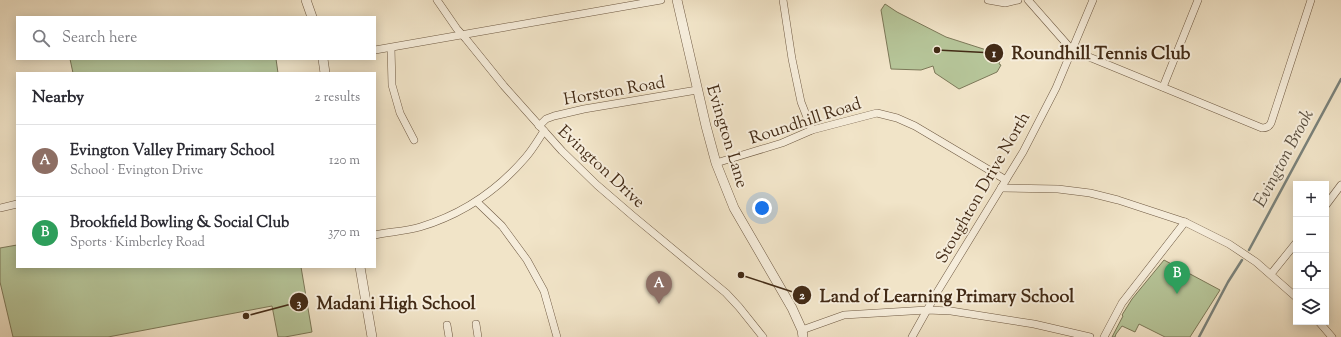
<!DOCTYPE html>
<meta charset="utf-8">
<style>
body{margin:0;font-family:"Sorts Mill Goudy",serif;background:#f2f2f3;color:#2b2b33}
.controls{position:absolute;right:12px;bottom:12px;display:grid;overflow:hidden;border-radius:0px;box-shadow:0 2px 10px #0003}
.controls button{width:36px;height:36px;display:grid;place-items:center;padding:0;border:0;border-bottom:1px solid #e1e1e2;background:#fff;color:#2b2b33;font:20px sans-serif}
.you{position:absolute;left:762px;top:208px;width:14px;height:14px;margin:-10px;border:3px solid #fff;border-radius:50%;background:#1a73e8;box-shadow:0 0 0 6px #1a73e833}
.badge{display:grid;place-items:center;width:26px;height:26px;border-radius:50%;background:#0f766e;color:#fff;font-size:13px;font-weight:700}
.pin{position:absolute;translate:-50% -33px;filter:drop-shadow(0 1px 2px #0008)}
.pin::after{content:'';position:absolute;top:21px;width:14px;height:12px;background:inherit;clip-path:polygon(0 0,100% 0,50% 100%)}
.list{margin:0;padding:0;list-style:none}
h2{display:flex;justify-content:space-between;align-items:center;height:52px;margin:0;padding:0 16px;font-size:17px}
h2 small{font-size:13px;font-weight:400;color:#7c7c81}
.list li{display:grid;grid-template-columns:26px 1fr auto;gap:12px;align-items:center;box-sizing:border-box;height:72px;padding:0 16px;border-top:1px solid #e1e1e2}
.list b{display:block;font-size:15px;white-space:nowrap}
.list p{margin:0;font-size:13px;white-space:nowrap;color:#7c7c81}
.list em{font-size:13px;font-style:normal;color:#7c7c81}
.icon{flex:none;width:22px;height:22px;fill:none;stroke:currentColor;stroke-width:2;stroke-linecap:round;stroke-linejoin:round}
.map{position:relative;flex:none;width:1341px;height:337px;overflow:hidden}
.search{position:absolute;background:#fff;box-shadow:0 2px 10px #0003;left:16px;top:16px;width:360px;height:44px;display:flex;align-items:center;gap:10px;box-sizing:border-box;padding:0 14px;border-radius:0px;color:#7c7c81;font-size:15px}
.panel{position:absolute;background:#fff;box-shadow:0 2px 10px #0003;left:16px;top:72px;width:360px;height:196px;border-radius:0px}
.map>svg:first-child{display:block}
.green{fill:#b6c599;stroke:#7c7858}
.lines{fill:none;stroke-linecap:round;stroke-linejoin:round}
.stream{stroke:#7a827b;stroke-width:2.5}
.minor-casing{stroke:#6e5942;stroke-width:8}
.tertiary-casing{stroke:#6e5942;stroke-width:10}
.minor{stroke:#f6eddb;stroke-width:7}
.tertiary{stroke:#f6eddb;stroke-width:9}
.labels{text-anchor:middle;stroke-width:4;stroke-linejoin:round;paint-order:stroke}
.street-label{font-size:17px;fill:#432b16;stroke:#f6eddb}
.water-label{font-size:18px;font-style:italic;fill:#5a4f40;stroke:#f6eddb}
.leader{fill:none;stroke:#432b16;stroke-width:1.5}
.callout-dot{fill:#432b16;stroke:#f6eddb;stroke-width:1.5}
.mark-label{font-size:12px;text-anchor:middle;font-weight:bold;fill:#fff}
.callout-label{font-size:18px;text-anchor:middle;font-weight:bold;fill:#432b16;stroke:#f6eddb;stroke-width:4;stroke-linejoin:round;paint-order:stroke}
</style>
<div class="map">
<svg width="1341" height="337" viewBox="0 0 1341 337">
<rect width="100%" height="100%" fill="#f1e4c8"/>
<filter id="stains"><feTurbulence type="fractalNoise" baseFrequency=".005" numOctaves="4"/><feColorMatrix values="0 0 0 0 .2 0 0 0 0 .09 0 0 0 0 .02 0 0 0 .5 -.17"/></filter>
<radialGradient id="worn" r=".72"><stop offset=".6" stop-color="#630" stop-opacity="0"/><stop offset="1" stop-color="#630" stop-opacity=".3"/></radialGradient>
<!-- green -->
<g class="green">
<polygon points="885,4 897,12 946,37 1002,55 999,64 1001,65 997,72 959,89 935,73 933,66 921,70 891,69 881,10"/>
<polygon points="70,59 276,59 278,73 73,73"/>
<polygon points="17,245 17,267 301,267 312,332 285,337 278,337 272,306 108,337 13,337 0,282 0,248"/>
<polygon points="1164,260 1220,290 1190,337 1165,337 1139,324 1135,332 1122,326 1116,334 1115,337 1112,337 1123,316 1122,315 1132,299"/>
</g>
<g class="lines">
<!-- stream -->
<g class="stream">
<polyline points="1249,250 1341,79"/>
<polyline points="1199,337 1228,282 1242,260"/>
</g>
<!-- minor casing -->
<g class="minor-casing">
<g id="minor">
<polyline points="437,0 457,29 466,39 504,86 562,151 597,185 633,216 726,293 739,307 763,337"/>
<polyline points="783,0 792,59 801,102 812,130"/>
<polyline points="988,0 1005,3 1018,0"/>
<polyline points="1028,0 1072,50"/>
<polyline points="391,48 392,85 400,113 414,140"/>
<polyline points="375,50 661,0"/>
<path d="M1072 50 1262 128C1266 128 1269 127 1271 123L1311 0"/>
<polyline points="1163,87 1198,0"/>
<polyline points="539,126 546,119 554,116 584,109 697,90"/>
<polyline points="716,163 782,143 812,130 877,113 897,118 915,126 1006,180"/>
<polyline points="1001,188 1058,189 1090,193 1118,200 1185,222 1229,244 1256,262 1296,297"/>
<polyline points="477,202 502,226 527,260 544,291 557,337"/>
<polyline points="1326,205 1341,185"/>
<polyline points="0,208 17,204"/>
<path d="M375 235C390 232 406 231 420 227 463 214 498 190 526 157 533 149 538 140 544 131"/>
<polyline points="1271,274 1296,243"/>
<polyline points="1319,322 1332,337"/>
<polyline points="476,324 478,337"/>
<polyline points="447,325 449,337"/>
<polyline points="802,330 844,315 927,310 951,311 1034,324 1090,337"/>
<polyline points="912,337 936,294 1023,152 1056,88 1093,0"/>
<polyline points="1104,337 1122,303 1185,222"/>
</g>
</g>
<!-- tertiary casing -->
<g class="tertiary-casing">
<g id="tertiary">
<polyline points="306,0 312,17"/>
<polyline points="677,0 706,126 716,163 734,208 792,308 802,330 803,337"/>
<polyline points="323,59 325,73"/>
<polyline points="360,267 372,337"/>
</g>
</g>
<!-- minor -->
<use href="#minor" class="minor"/>
<!-- tertiary -->
<use href="#tertiary" class="tertiary"/>
</g>
<g class="labels">
<!-- street labels -->
<g class="street-label">
<text transform="translate(614 90) rotate(-10)" y="6">Horston Road</text>
<text transform="translate(805 120) rotate(-18)" y="6">Roundhill Road</text>
<text transform="translate(728 136) rotate(73)" y="6">Evington Lane</text>
<text transform="translate(602 166) rotate(43)" y="6">Evington Drive</text>
<text transform="translate(982 187) rotate(-60)" y="6">Stoughton Drive North</text>
</g>
<!-- water labels -->
<g class="water-label">
<text transform="translate(1283 158) rotate(-62)" y="6">Evington Brook</text>
</g>
</g>
<!-- callouts -->
<path class="leader" d="M937 50L994 53M741 275L802 295M246 316L299 302"/>
<g class="callout-dot">
<circle cx="937" cy="50" r="4"/>
<circle cx="741" cy="275" r="4"/>
<circle cx="246" cy="316" r="4"/>
<circle cx="994" cy="53" r="10"/>
<circle cx="802" cy="295" r="10"/>
<circle cx="299" cy="302" r="10"/>
</g>
<g class="mark-label">
<text x="994" y="57">1</text>
<text x="802" y="299">2</text>
<text x="299" y="307">3</text>
</g>
<g class="callout-label">
<text x="1101" y="59">Roundhill Tennis Club</text>
<text x="947" y="302">Land of Learning Primary School</text>
<text x="396" y="309">Madani High School</text>
</g>
<rect width="100%" height="100%" filter="url(#stains)"/>
<rect width="100%" height="100%" fill="url(#worn)"/>
</svg>
<div class="controls">
<button>+</button>
<button>−</button>
<button><svg class="icon" aria-label="locate" viewBox="0 0 24 24"><circle cx="12" cy="12" r="6"/><path d="M12 2v4M12 18v4M2 12h4M18 12h4"/></svg></button>
<button><svg class="icon" aria-label="layers" viewBox="0 0 24 24"><path d="M12 4l9 5-9 5-9-5zM3 14l9 5 9-5"/></svg></button>
</div>
<div class="you"></div>
<div class="pin badge" style="left:659px;top:304px;background:#8d6e63">A</div>
<div class="pin badge" style="left:1177px;top:294px;background:#2e9e5b">B</div>
<div class="search"><svg class="icon" aria-label="search" viewBox="0 0 24 24"><circle cx="10" cy="10" r="6"/><path d="M15 15l6 6"/></svg>Search here</div>
<section class="panel">
<h2>Nearby<small>2 results</small></h2>
<ul class="list">
<li><span class="badge" style="background:#8d6e63">A</span><div><b>Evington Valley Primary School</b><p>School · Evington Drive</p></div><em>120 m</em></li>
<li><span class="badge" style="background:#2e9e5b">B</span><div><b>Brookfield Bowling &amp; Social Club</b><p>Sports · Kimberley Road</p></div><em>370 m</em></li>
</ul>
</section>
</div>
